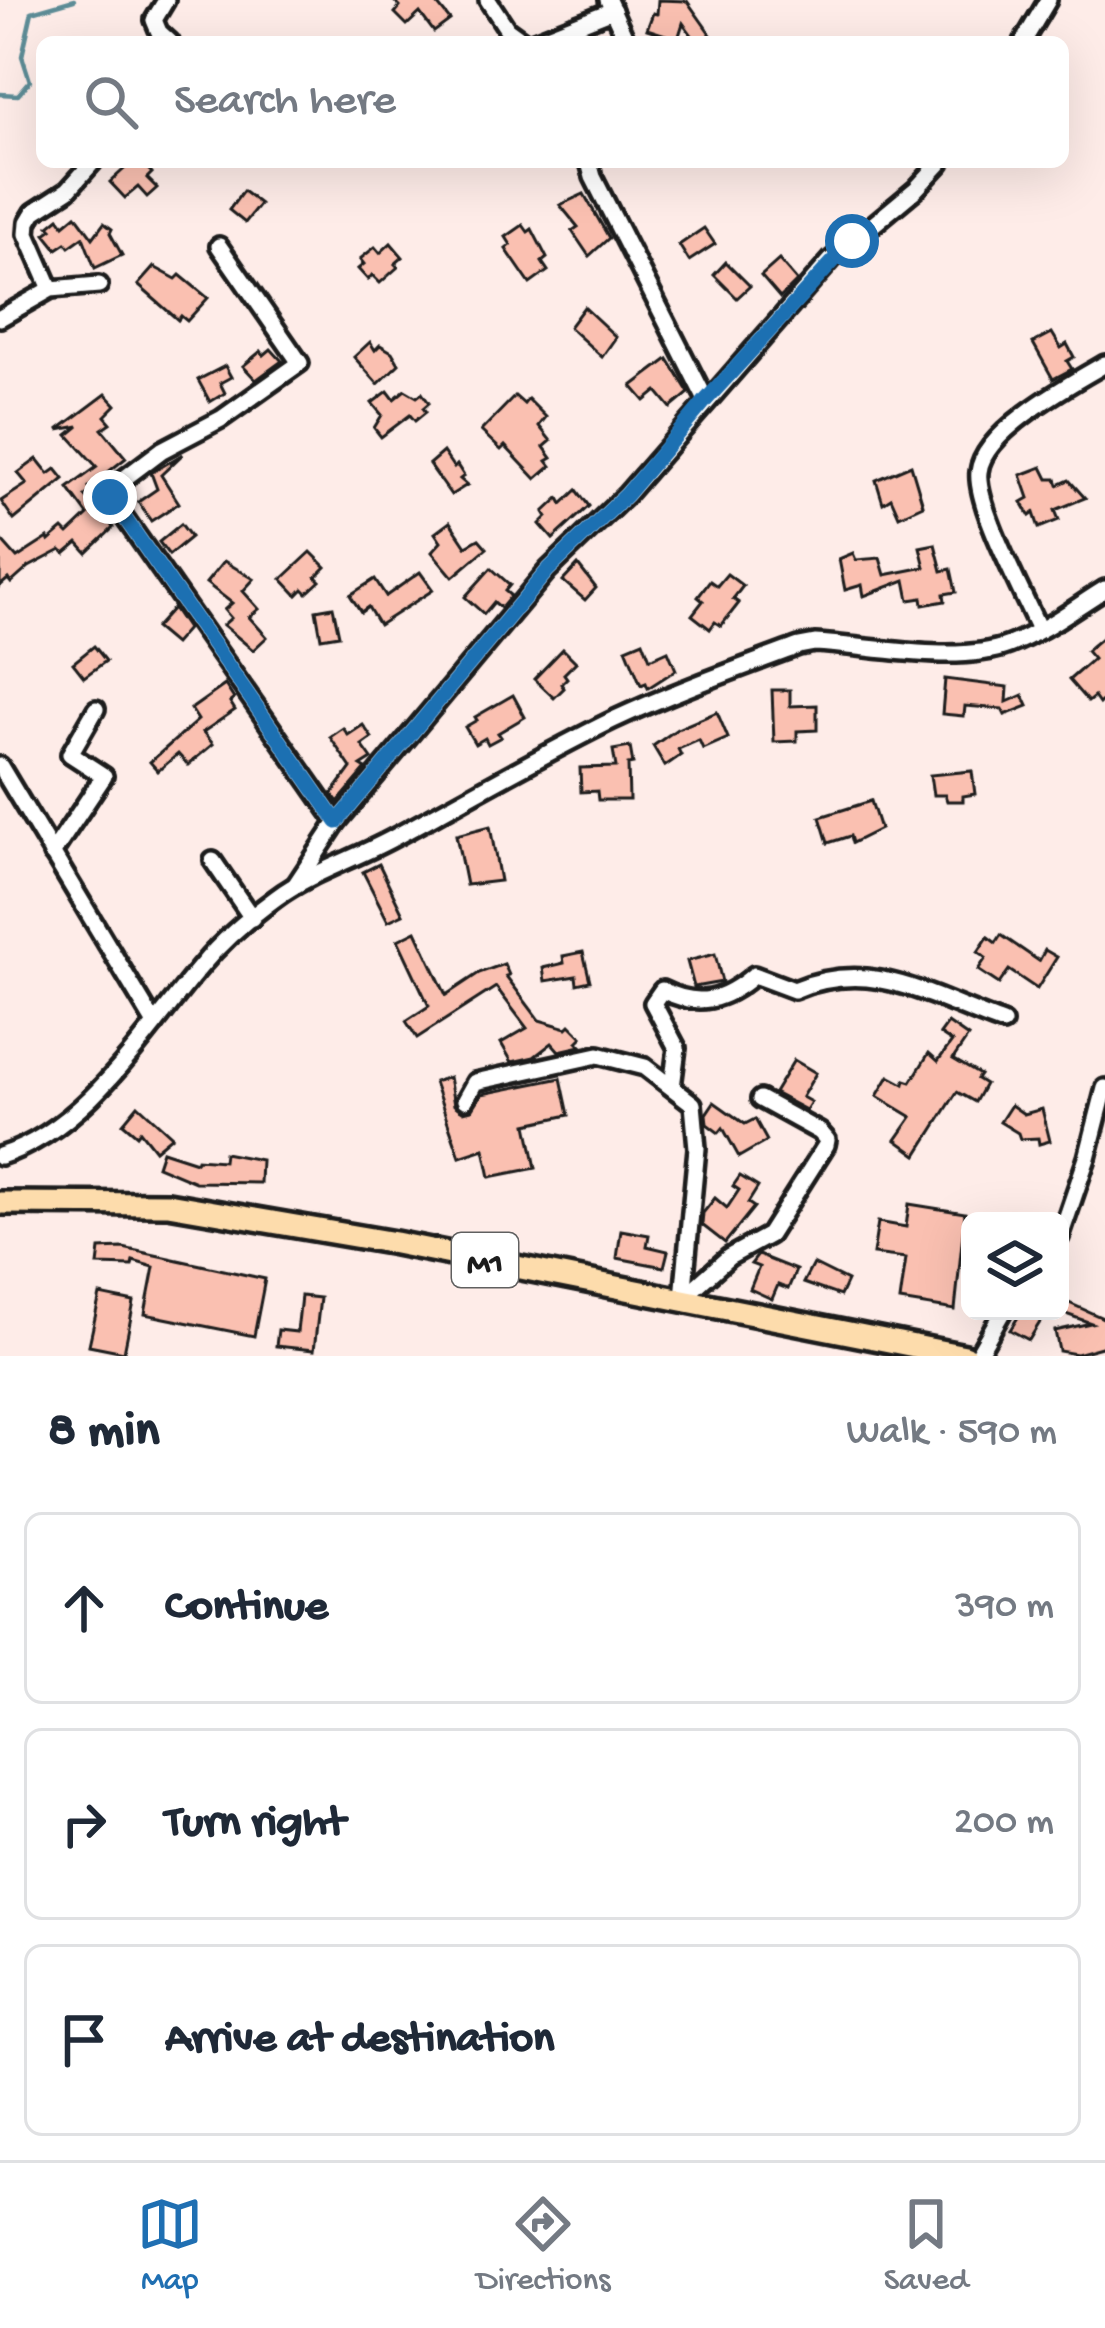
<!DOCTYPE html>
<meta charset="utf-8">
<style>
body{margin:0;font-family:"Gochi Hand",sans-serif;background:#f2f2f3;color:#1f2937}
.controls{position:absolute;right:36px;bottom:36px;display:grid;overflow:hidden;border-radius:18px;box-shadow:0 12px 48px #0002}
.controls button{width:108px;height:108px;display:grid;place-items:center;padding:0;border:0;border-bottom:3px solid #e0e1e3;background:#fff;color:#1f2937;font:60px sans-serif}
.stop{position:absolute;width:36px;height:36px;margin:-27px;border:9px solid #1f6fb2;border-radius:50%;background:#fff}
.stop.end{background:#1f6fb2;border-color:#fff;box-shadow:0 3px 12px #0008}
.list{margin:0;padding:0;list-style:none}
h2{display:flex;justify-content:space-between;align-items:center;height:156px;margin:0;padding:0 48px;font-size:51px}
h2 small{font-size:39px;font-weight:400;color:#747a83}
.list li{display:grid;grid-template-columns:78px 1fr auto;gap:36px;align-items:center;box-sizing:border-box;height:192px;margin:0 24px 24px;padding:0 24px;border:3px solid #e0e1e3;border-radius:18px}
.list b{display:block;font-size:45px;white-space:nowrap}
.list em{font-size:39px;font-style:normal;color:#747a83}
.icon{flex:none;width:66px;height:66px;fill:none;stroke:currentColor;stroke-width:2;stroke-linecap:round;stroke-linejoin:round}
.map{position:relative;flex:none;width:1105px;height:1356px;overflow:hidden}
.search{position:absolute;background:#fff;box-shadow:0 12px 48px #0002;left:36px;right:36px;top:36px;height:132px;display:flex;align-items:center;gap:30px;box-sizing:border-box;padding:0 42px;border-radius:18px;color:#747a83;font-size:45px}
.sheet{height:804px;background:#fff}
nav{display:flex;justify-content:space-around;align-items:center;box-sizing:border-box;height:168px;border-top:3px solid #e0e1e3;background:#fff;font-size:33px;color:#747a83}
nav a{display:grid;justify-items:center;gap:6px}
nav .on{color:#1f6fb2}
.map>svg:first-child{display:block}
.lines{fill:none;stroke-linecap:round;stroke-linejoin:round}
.stream{stroke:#5d8c96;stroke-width:4.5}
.building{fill:#fac0b1;stroke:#1c1c1c;stroke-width:3}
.minor-casing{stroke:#1c1c1c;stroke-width:24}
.highway-casing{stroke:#1c1c1c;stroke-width:30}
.minor{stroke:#fff;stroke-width:15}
.highway{stroke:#fddcac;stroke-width:21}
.route{stroke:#1f6fb2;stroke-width:15}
.labels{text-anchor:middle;stroke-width:12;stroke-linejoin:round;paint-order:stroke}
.shield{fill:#fff;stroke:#606060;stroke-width:3}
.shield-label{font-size:33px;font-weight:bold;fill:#1c1c1c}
</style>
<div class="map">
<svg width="1105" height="1356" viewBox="0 0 1105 1356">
<rect width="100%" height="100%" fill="#feece8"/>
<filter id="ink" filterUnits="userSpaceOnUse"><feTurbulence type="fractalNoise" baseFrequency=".00833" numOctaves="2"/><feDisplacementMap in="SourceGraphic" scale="24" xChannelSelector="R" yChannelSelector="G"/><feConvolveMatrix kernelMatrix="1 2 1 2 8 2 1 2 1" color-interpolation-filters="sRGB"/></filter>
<g filter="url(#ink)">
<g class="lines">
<!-- stream -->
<polyline class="stream" points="0,94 18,95 30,81 22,56 32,12 74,0"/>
</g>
<!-- building -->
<g class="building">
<polygon points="393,0 434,0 450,20 434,32 420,13 407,25 395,13 400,7"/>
<polygon points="658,0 687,1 716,42 697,42 683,23 678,39 647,29 653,13 657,14"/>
<polygon points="132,162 141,162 152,173 147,178 157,188 147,197 138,187 125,198 110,182"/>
<polygon points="243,191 260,204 245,223 229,210"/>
<polygon points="584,194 609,238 589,256 572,231 578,227 560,205"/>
<polygon points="76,215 93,238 104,223 112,229 110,233 122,255 95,268 83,237 69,247 66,243 57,249 45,234 52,229 49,226 59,218 64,225"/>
<polygon points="523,225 528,232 532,229 547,258 542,262 548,271 530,284 506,249 511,245 506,237"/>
<polygon points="704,228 715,244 689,261 679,245"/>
<polygon points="391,243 403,257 395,264 398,267 380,283 372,275 368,280 358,269 364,264 360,259 375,247 380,253"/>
<polygon points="779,260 797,281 780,298 761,276"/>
<polygon points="726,262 750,286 737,298 714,275"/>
<polygon points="154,267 176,279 180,275 208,298 187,321 181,316 178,320 138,285"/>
<polygon points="584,307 616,337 602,357 569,327"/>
<polygon points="1052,333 1061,348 1067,344 1074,357 1067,361 1072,369 1053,379 1033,343"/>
<polygon points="370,342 375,350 380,345 392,352 399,364 378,384 354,357"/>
<polygon points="271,349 282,361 256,380 243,366 261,351 264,355"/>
<polygon points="668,359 689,393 671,408 657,391 645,401 632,386"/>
<polygon points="225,366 231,377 220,383 225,393 210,402 198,380"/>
<polygon points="405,390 417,397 422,393 429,403 423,408 426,412 415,421 410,415 381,437 374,428 382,415 372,403 388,391 394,399"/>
<polygon points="106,394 116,405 105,416 111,423 102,429 126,458 89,487 92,491 85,496 99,512 103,508 113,528 87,553 78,543 65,554 61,550 29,567 11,583 8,579 0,586 0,539 17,558 48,538 49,541 63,529 68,534 88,515 68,488 97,467 68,435 79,426 58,430"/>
<polygon points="515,396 524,404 528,399 546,417 539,426 551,441 544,447 552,458 547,461 551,466 536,479 505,446 501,450 481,431"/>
<polygon points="443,452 454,468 457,465 464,476 460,479 467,485 451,495 429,464"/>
<polygon points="183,454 161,475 179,503 151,521 138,502 157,489 151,473"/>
<polygon points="37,459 49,474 56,469 64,479 14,520 1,501 27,484 18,473"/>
<polygon points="911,465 923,505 899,516 891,498 883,503 876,480"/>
<polygon points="1042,467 1048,479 1056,479 1058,485 1069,480 1085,498 1055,510 1059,520 1039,528 1034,513 1030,516 1022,502 1029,498 1021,475"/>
<polygon points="577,490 589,506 553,539 540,524 547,517 544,512 559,498 562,504"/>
<polygon points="450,522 466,546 479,539 487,548 453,577 432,552 441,542 435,533"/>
<polygon points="181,524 191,537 169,555 159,542"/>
<polygon points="935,544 942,571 951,569 956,592 944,594 945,601 923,605 922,598 909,600 905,580 864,596 862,585 845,590 839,559 853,553 856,560 880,558 885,575 925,567 920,547"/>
<polygon points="311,552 326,567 316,577 320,581 307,593 303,589 297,595 282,579"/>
<polygon points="224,561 254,579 243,591 259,609 249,617 267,637 253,650 223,625 231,618 224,610 232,603 206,583"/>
<polygon points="578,565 596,588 585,600 563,581"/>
<polygon points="491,568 510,585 505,591 511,596 501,608 494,602 484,614 465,597"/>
<polygon points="420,572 433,590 379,625 368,607 361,612 350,595 375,579 386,596"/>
<polygon points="727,574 743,586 733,599 739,603 721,626 715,622 710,629 692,615 703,601 698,597 710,581 717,586"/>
<polygon points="333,607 339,635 321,638 316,610"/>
<polygon points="173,608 187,629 174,644 155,628"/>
<polygon points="1105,635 1105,698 1099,704 1094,697 1088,702 1069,680 1093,659 1086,651"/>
<polygon points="643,641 650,659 668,651 676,670 648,688 646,683 641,685 626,648"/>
<polygon points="94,646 106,661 84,677 73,663"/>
<polygon points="563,649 576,662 564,674 567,678 561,684 564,688 554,698 534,679"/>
<polygon points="945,679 1008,687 1007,702 1023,695 1028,706 1005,715 1002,709 965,706 964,716 942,714"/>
<polygon points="225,685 234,699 230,702 235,710 203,732 213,744 188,765 178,754 158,771 150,762 198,720 191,709"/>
<polygon points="772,690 790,690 790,706 817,705 817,730 797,731 797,741 774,742"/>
<polygon points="513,695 525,717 498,733 501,737 488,744 485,738 475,744 465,727 477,720 475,717"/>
<polygon points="717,712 728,738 703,749 699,740 678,749 681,755 665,766 653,746 677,729"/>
<polygon points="363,725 372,738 362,745 372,759 361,766 366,769 338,802 332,794 351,768 330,737 343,728 348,735"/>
<polygon points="630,747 633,764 628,765 629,800 598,800 597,791 581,792 580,768 616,767 613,750"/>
<polygon points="972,771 975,794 963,796 963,801 947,801 945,795 933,795 930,775"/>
<polygon points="871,801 880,829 852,843 850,836 828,843 820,817"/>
<polygon points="490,826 500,881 466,885 456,835"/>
<polygon points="379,864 403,914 388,921 363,872"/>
<polygon points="416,931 446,995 479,973 504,964 509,975 506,976 539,1020 567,1028 570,1025 582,1037 577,1042 581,1046 559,1051 552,1043 534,1057 512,1062 501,1043 527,1028 496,987 417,1038 406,1021 429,1006 398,940"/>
<polygon points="1001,935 1039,961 1045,950 1057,957 1037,989 1009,970 999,984 978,970 986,958 978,952 988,937 996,943"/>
<polygon points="583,952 590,981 577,984 576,976 545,981 543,968 564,963 563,956"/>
<polygon points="715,954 722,982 694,987 687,961"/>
<polygon points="948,1023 968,1037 953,1059 980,1075 977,1079 985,1084 975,1102 957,1092 917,1155 896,1140 912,1117 877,1096 889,1076 904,1084 905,1080 911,1082 929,1053 938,1061 952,1042 940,1034"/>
<polygon points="794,1060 816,1073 802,1097 811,1102 806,1110 774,1093"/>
<polygon points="449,1077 454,1105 464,1112 472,1110 482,1094 561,1078 569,1115 527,1124 536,1168 490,1177 484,1149 460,1157 434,1082"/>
<polygon points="714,1102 745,1124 755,1119 767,1141 739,1157 723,1128 719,1133 707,1124 706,1114"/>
<polygon points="138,1105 172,1136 155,1150 140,1131 137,1135 123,1123"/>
<polygon points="1011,1105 1024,1114 1042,1109 1050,1141 1039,1144 1038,1138 1020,1139 1018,1133 1000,1122"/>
<polygon points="162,1151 196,1162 197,1159 223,1161 224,1153 261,1160 260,1183 195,1182 157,1166"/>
<polygon points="740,1176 758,1187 748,1203 754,1207 725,1243 702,1225 703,1213 715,1198 727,1208 739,1190 733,1186"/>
<polygon points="909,1204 965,1213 955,1310 900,1301 906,1258 873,1254 878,1222 906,1227"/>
<polygon points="621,1230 649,1235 647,1246 668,1251 664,1267 617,1258"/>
<polygon points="123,1248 265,1279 254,1336 145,1314 154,1267 133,1261 132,1266 98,1265 100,1249"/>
<polygon points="758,1255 796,1270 788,1289 778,1285 772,1299 750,1289 759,1267 751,1264"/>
<polygon points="813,1264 847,1281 840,1296 803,1283"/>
<polygon points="100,1295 134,1302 124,1352 89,1345"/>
<polygon points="301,1296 320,1298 314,1350 276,1346 278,1330 297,1332"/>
<polygon points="1060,1299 1105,1319 1105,1346 1076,1354 1059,1351 1055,1331 1091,1323 1060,1312"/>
<polygon points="1022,1311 1047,1311 1029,1340 1010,1330"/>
</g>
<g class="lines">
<!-- minor casing -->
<g class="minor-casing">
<g id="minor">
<polyline points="166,0 154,20 159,32 170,42"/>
<polyline points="488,0 507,29 525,42"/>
<polyline points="608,0 627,42"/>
<polyline points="532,42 613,10"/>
<polyline points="1023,42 1048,0"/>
<polyline points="589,162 593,177 706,400"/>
<polyline points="219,246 300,363 221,419 162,450 113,487 110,497 337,822"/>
<polyline points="51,289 27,234 28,222 34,212 68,190 93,162"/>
<polyline points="0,318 51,289 99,285"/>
<path d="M1039 630C1024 595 975 505 979 472 983 431 1072 383 1105 364"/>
<polyline points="0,766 155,1024"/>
<polyline points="52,854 104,776 70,754 96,709"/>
<polyline points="213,861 252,918"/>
<polyline points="296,884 337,822 548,570 626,495 832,259 916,189 941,162"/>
<path d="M672 1087 677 1048 653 1003 662 990C698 1008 724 1001 754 975L794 990C873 957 929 997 1003 1023"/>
<polyline points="465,1100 475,1082 598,1055 645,1067 693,1104 697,1148 683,1298"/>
<path d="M0 1156C87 1129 145 1032 202 965 222 941 250 917 276 898 311 872 358 858 397 836 469 797 539 756 613 720 673 692 737 669 799 646L815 643C871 646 957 665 1009 645 1043 632 1074 608 1105 589"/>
<polyline points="1060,1237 1087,1158 1105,1088"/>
<polyline points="683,1298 729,1257 769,1235 826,1145 827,1140 820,1132 760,1099"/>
<polyline points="977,1356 1003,1311"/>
</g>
</g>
<!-- highway casing -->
<g class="highway-casing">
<polyline id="highway" points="0,1203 168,1204 395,1243 965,1356"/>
</g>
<!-- minor -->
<use href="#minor" class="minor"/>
<!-- highway -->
<use href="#highway" class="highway"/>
</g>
</g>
<g class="lines" filter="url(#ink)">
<!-- route -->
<polyline class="route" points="110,497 337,822 548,570 626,495 706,400 852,241"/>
</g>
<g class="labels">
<!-- shield labels -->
<rect class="shield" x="452" y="1233" width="66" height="54" rx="9"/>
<g class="shield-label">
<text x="485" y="1272">M1</text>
</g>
</g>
</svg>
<div class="controls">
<button><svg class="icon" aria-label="layers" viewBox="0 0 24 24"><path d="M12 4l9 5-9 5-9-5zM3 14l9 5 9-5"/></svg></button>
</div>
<div class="stop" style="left:852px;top:241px"></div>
<div class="stop end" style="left:110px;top:497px"></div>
<div class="search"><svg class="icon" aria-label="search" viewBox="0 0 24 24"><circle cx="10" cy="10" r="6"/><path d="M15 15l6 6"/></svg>Search here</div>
</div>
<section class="sheet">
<h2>8 min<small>Walk · 590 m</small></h2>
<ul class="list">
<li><svg class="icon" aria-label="ahead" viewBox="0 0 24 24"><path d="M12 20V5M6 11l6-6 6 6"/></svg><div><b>Continue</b></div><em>390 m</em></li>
<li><svg class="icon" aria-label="right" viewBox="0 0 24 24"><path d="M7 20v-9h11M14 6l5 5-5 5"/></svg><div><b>Turn right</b></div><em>200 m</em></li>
<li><svg class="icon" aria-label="arrive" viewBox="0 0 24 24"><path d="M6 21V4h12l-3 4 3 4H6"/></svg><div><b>Arrive at destination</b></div></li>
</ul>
</section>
<nav>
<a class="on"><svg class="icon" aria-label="map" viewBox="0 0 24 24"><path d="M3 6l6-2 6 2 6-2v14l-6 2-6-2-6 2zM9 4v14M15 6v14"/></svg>Map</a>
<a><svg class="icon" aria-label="directions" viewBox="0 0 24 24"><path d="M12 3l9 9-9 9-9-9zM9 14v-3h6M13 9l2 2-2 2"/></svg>Directions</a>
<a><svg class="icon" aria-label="saved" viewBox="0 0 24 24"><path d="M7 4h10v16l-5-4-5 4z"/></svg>Saved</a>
</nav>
